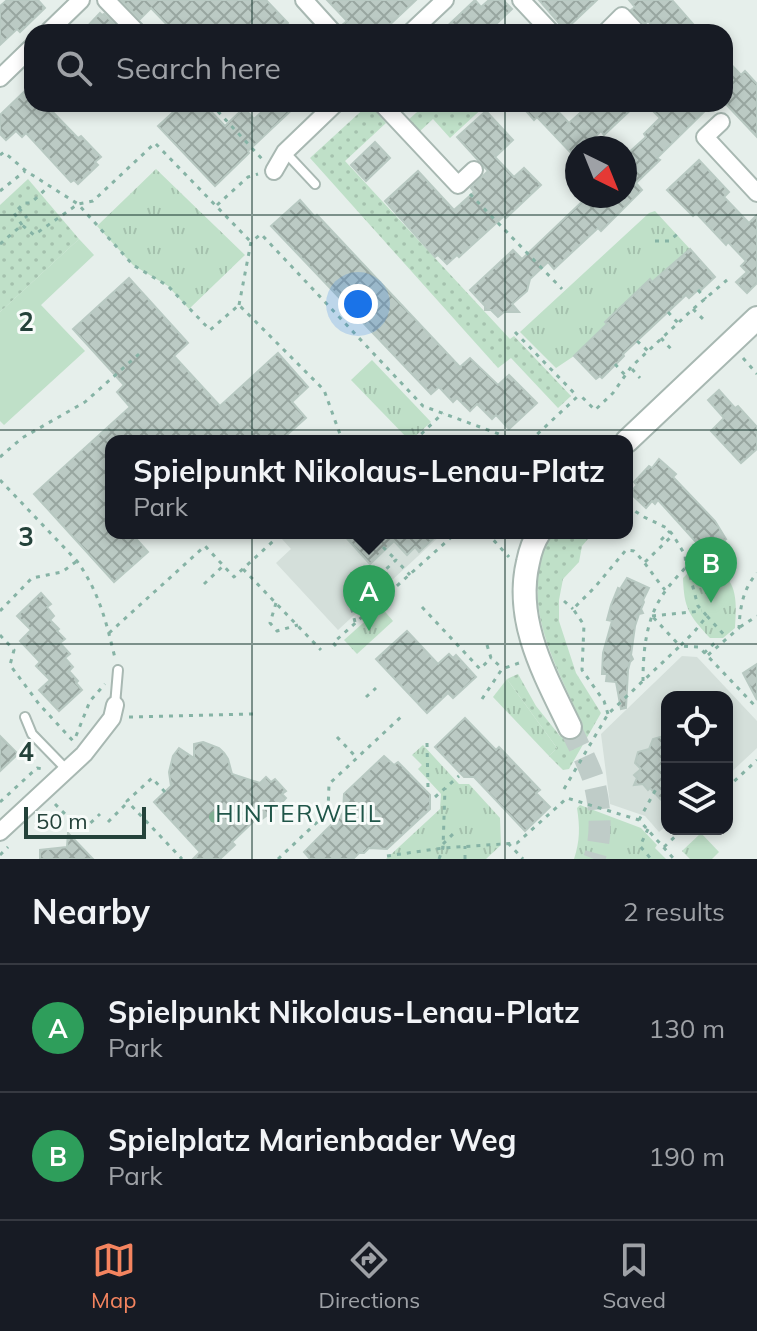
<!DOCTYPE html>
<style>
body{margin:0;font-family:Mulish,sans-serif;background:#242831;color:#f1f3f6}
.controls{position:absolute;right:24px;bottom:24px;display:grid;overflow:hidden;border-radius:16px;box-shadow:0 4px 12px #0003}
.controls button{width:72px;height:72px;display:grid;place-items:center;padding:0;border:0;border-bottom:2px solid #363941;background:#171b24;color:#f1f3f6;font:40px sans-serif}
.compass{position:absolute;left:565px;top:136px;width:72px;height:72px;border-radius:50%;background:#171b24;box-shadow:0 4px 12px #0003;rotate:137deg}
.scale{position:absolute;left:24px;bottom:20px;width:122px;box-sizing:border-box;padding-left:8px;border:4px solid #24423a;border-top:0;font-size:22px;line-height:28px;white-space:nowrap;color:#24423a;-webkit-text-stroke:6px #f7fbf9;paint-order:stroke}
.you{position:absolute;left:358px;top:304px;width:28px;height:28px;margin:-20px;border:6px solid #fff;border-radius:50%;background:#1a73e8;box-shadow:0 0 0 12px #1a73e833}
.badge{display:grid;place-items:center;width:52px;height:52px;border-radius:50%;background:#f4845f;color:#fff;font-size:26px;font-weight:700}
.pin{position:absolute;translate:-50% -66px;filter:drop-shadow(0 2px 4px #0008)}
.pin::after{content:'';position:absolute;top:42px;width:28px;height:24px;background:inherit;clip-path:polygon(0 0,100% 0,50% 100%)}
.popup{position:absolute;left:105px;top:435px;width:528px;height:104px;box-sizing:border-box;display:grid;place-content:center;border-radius:16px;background:#171b24;filter:drop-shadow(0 2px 6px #0005);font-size:26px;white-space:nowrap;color:#9ea1a6}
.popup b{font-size:30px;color:#f1f3f6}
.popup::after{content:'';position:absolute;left:50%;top:100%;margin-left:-16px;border:16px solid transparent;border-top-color:#171b24}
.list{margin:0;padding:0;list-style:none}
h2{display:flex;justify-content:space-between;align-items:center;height:104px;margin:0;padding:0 32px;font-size:34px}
h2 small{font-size:26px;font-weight:400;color:#9ea1a6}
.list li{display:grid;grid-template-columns:52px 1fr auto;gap:24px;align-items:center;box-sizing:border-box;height:128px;padding:0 32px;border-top:2px solid #363941}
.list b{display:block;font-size:30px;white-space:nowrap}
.list p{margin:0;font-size:26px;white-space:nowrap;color:#9ea1a6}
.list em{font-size:26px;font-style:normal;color:#9ea1a6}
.icon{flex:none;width:44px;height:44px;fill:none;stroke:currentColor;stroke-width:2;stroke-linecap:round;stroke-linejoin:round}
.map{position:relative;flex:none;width:757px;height:859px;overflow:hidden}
.search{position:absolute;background:#171b24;box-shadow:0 4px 12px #0003;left:24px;right:24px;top:24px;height:88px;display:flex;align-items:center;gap:20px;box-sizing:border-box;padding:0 28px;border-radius:24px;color:#9ea1a6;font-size:30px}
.sheet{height:360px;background:#171b24}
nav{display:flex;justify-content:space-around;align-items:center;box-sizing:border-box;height:112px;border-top:2px solid #363941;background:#171b24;font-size:22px;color:#9ea1a6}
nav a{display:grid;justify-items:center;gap:4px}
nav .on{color:#f4845f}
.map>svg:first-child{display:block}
.built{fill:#d4dfda}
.grass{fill:url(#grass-dots)}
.park{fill:url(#park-tufts)}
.pitch{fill:#bfe0c8}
.building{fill:url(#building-cross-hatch);stroke:#b8c9c2;stroke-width:2}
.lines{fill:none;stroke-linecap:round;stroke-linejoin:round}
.tertiary-tunnel{stroke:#bfccc8;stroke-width:22;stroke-dasharray:22 11;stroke-linecap:butt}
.service-casing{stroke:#a8b8b2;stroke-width:12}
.minor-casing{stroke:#a8b8b2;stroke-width:20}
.tertiary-casing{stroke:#a8b8b2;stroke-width:26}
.path{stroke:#86b3a5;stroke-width:3;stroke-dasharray:4 6;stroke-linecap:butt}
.service{stroke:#fff;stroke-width:8}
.minor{stroke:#fff;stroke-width:16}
.tertiary{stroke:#fff;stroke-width:22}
.tree{fill:#80af93}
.grid{fill:none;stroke:#24423a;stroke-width:2;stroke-opacity:0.55}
.labels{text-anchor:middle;stroke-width:6;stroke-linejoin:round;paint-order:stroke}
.neighbourhood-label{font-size:24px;letter-spacing:2px;fill:#1f5548;stroke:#f7fbf9}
.grid-label{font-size:26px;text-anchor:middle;font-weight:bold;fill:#24423a;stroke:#f7fbf9;stroke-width:6;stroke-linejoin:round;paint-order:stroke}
</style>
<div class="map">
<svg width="757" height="859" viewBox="0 0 757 859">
<defs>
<pattern id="grass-dots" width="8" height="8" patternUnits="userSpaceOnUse" patternTransform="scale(2)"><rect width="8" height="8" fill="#bfe0c8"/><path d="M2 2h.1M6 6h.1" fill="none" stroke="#a4c1ad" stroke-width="1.8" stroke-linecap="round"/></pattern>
<pattern id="park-tufts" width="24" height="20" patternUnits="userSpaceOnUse" patternTransform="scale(2)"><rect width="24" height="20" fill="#bfe0c8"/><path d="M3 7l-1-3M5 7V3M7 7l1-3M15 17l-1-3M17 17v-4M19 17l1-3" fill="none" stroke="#a4c1ad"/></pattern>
<pattern id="building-cross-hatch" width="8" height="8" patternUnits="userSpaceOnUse" patternTransform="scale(2)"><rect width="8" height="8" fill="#bbcac4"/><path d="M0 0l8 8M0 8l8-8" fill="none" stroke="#98a6a0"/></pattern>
</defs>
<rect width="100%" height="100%" fill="#e6efeb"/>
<!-- built -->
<g class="built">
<polygon points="289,533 443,533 338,630 276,563 291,549 282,539"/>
<polygon points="682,656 697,657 757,721 757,748 727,776 727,697 667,697 667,825 659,832 645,816 610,804 601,734"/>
</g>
<!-- grass -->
<g class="grass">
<polygon points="369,104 386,123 345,161 510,339 514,336 571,396 558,408 511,358 498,368 310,158"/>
<polygon points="426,104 487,104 450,138 433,119 418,133 407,121"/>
<polygon points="28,179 79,239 0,312 0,205"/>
<path d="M551 533H593L582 546 579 562 563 579 559 600V621L576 673 601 713 569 769 563 770 549 756 557 748 507 679 518 674 536 706 560 736 583 725C554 661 517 602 551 533Z"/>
</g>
<!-- park -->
<g class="park">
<polygon points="156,169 245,255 189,309 168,286 133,265 97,226"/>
<polygon points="655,211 690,249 652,281 650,280 605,321 607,324 574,356 556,368 520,332 649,213"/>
<polygon points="372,360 431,422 410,441 351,380"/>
<path d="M696 565C704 568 714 570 721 574 739 583 736 611 735 628L723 638H710C689 615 684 609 683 578Z"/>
<polygon points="381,607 393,621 357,654 344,640"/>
<polygon points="507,679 557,748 549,756 493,697"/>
<polygon points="423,745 459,784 469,784 500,818 501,845 486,859 386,859 440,809 441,794 418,769 422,765 412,755"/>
<path d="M580 805 641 828 657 845 655 848 666 859H574C580 841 580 827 577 808Z"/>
<polygon points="701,833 719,852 712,859 690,859 682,851"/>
</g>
<!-- pitch -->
<polygon class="pitch" points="79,239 94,255 41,305 85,351 4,425 0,421 0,312"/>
<!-- building -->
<g class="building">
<polygon points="7,0 38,0 45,8 20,32 17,29 0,45 0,6"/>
<polygon points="121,0 266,0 288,23 279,32 174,32 151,8 140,19"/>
<polygon points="327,0 416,0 382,32 344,32 342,25 347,21"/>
<polygon points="475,0 481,7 489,0 503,0 512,9 488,32 441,32"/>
<polygon points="539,0 597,0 565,30"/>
<polygon points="629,0 672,0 700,32 658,32 648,21 645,24 631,10 635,7"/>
<polygon points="100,13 102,15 104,14 122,32 82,32"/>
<polygon points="725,58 741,75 745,71 757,84 757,137 725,103"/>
<polygon points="32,84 32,104 45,104 78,138 81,136 101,157 95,162 98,165 78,184 74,180 71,182 26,133 22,137 16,131 6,140 0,134 0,115"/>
<polygon points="182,104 204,104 225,126 244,108 254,119 270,104 298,104 248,151 249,153 215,186 158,126"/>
<polygon points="520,104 551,104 569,123 590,104 637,104 604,135 601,131 583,148 577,148 577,153 574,156 537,117 534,120"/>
<polygon points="646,104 677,104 684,111 691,104 712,104 657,158 660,160 636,183 642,190 601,231 598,228 554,269 548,262 530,279 527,291 512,304 519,312 504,312 498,317 491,310 485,310 485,306 470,290 513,250 522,259 588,196 625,196 625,156 646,137 644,134 660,118"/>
<polygon points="486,111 513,140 495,157 514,177 524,168 541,185 506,218 504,216 459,257 457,255 447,264 438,255 435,257 385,201 418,171 454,210 474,192 471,188 488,171 457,137"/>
<polygon points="375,142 390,158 366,181 351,165"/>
<polygon points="699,160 729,192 724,197 749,223 757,215 757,283 747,293 736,282 747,272 741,266 746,261 728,242 726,245 696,213 693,216 667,190"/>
<polygon points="300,200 315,217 317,215 460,367 470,358 498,385 509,375 537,403 509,429 496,415 492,419 477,404 470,411 457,398 453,402 439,387 431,394 271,226"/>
<polygon points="690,249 715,277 701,290 699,289 689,298 686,295 623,354 624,356 602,378 600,376 596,379 574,356 607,324 605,322 650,279 652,282"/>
<polygon points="129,278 188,343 174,356 220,406 278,353 308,387 292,402 306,418 280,441 111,441 111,533 131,533 148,552 114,582 34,494 130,407 117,392 124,385 73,329"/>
<polygon points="719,390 735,408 738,406 757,427 757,449 741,463 711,431 724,418 708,400"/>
<polygon points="659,459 676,474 673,477 715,521 726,539 724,540 729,547 709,559 696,542 658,500 655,504 652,501 646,508 630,493 637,485 634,482 649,466 652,468"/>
<polygon points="342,533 439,533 419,552 415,547 407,555 394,541 370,564"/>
<polygon points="627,578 649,588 643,600 644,602 641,609 643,613 639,614 635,626 631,655 633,659 630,662 628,670 626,708 621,709 616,682 606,681 607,674 602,674 603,653 612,621 607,620 611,605 618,588 620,589"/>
<polygon points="41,593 51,604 47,607 54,616 50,620 59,629 57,631 65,639 60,643 70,654 65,658 73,667 69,671 78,681 76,683 82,690 59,711 39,690 50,680 36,666 40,662 20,641 31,630 17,616"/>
<polygon points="407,631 438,664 449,654 453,658 456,655 476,677 453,698 448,693 427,713 376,659"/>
<polygon points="757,664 757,700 743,673"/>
<polygon points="465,718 496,750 499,747 540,790 536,793 550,807 525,831 474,777 464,777 435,747"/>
<polygon points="667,735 667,806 650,788 648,790 643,784 634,785 637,778 634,775 641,769 635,763 638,752 649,749 653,739"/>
<polygon points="0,736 18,754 0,771"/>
<polygon points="203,742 219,748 224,753 228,759 232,774 260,783 266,777 271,782 275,779 286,791 282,794 286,798 278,807 258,822 255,820 232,842 235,845 220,859 193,859 200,852 154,802 171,786 169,772 173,756 179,748 194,758 194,744"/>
<polygon points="384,756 394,765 398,762 430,795 430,809 387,849 369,848 364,853 359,853 353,859 310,859 304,852 343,813 344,794"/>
<polygon points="68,833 93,859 40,859 40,850 67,847"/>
</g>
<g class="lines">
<!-- tertiary-tunnel -->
<path class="tertiary-tunnel" d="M570 727C577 743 587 761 593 778 600 802 603 836 594 859"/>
<!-- service casing -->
<g class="service-casing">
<g id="service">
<polyline points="285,152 315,184"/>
<polyline points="115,705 118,670"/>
<polyline points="25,717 32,734 67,770"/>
</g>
</g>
<!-- minor casing -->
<g class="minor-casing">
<g id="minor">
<polyline points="106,0 137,32"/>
<polyline points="304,0 333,32"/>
<polyline points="521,0 551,32"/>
<polyline points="48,32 81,0"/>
<polyline points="411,32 445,0"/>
<polyline points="606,32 622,16 637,32"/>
<polyline points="0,78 32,47"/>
<polyline points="382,104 458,185 474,170"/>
<polyline points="721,122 705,137 757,193"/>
<polyline points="274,171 285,152 335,104"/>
<polyline points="0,832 84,754 112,718 115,705"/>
</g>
</g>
<!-- tertiary casing -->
<g class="tertiary-casing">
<g id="tertiary">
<polyline points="627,441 757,318"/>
<path d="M539 533C533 542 530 552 528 562 514 621 545 675 570 727"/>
</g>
</g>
<!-- path -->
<g class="path">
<polyline points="211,104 263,160"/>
<polyline points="0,155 4,152 26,171 78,204 133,265 168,286 210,330 239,305 324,390 341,437 347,441"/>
<polyline points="0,191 25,171"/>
<polyline points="470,194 562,289"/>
<polyline points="217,205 248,177 258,174"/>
<polyline points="19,208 27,218"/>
<polyline points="22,225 14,213 24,203 31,203 49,186"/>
<polyline points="655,241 669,241 681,231"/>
<polyline points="0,244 22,225 34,235 78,204 93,201 155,143 251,242"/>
<polyline points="698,290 706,299"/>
<polyline points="239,305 251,242 261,234 423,406 518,441"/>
<polyline points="693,309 703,319"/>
<polyline points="668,312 678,323"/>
<polyline points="515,332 576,395"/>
<polyline points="661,338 671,349"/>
<polyline points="637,341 648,351"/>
<polyline points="743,358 757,374"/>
<polyline points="615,364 625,375"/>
<polyline points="632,369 640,378"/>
<polyline points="414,441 443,413"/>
<polyline points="530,441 577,397 582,397 595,410 613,393 631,367 693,309 727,280"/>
<polyline points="0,457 22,438 85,402 139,354"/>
<path d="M0 480 77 561C99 592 106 621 115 658"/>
<polyline points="627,506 644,517 667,528 673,535 685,555 686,567 690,576 698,606 707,616 694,632 680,646 652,616"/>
<polyline points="487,533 509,557"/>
<polyline points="661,540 670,531"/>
<polyline points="383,547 396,560"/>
<polyline points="645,562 673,535"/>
<polyline points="243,569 321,650"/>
<polyline points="204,584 223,566"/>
<polyline points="564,601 573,609"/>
<polyline points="276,603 270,623 277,631 298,625"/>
<polyline points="422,607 480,669 491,658"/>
<polyline points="0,611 32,578 62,572 77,561"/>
<polyline points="652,616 702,611"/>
<polyline points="707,616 726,637"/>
<polyline points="355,622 350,602 396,560 410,575"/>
<polyline points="740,627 757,616"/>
<polyline points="109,633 205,546 234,577 282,533"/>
<polyline points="0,635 14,650 10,665 39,704 74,742"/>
<polyline points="487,645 491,658 502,668"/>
<polyline points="336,646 333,643 456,533"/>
<polyline points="704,653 718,640"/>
<path d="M708 655 739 628C740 607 743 589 757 573"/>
<path d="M643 681C643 651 646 618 664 593 670 584 678 576 685 568"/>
<polyline points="366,697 376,688"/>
<polyline points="482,699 502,669 519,663"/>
<path d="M608 714 604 701 582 670 584 625 573 609 595 587 626 550 634 551C646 563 654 577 665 590"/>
<polyline points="129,717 253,714"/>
<polyline points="76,736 90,701 105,684"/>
<polyline points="337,737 357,758"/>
<polyline points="427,743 428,789"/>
<polyline points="727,788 757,760"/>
<polyline points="564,789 608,714 680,646 699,647 757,708"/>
<polyline points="165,792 152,778 127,801 182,859"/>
<polyline points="435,797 459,776"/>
<polyline points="0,802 37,768 43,769"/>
<polyline points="55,804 82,831 100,814"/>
<polyline points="639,820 656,789"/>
<polyline points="108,822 128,802"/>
<polyline points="648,829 640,846 651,859"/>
<polyline points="508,843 523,859"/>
<polyline points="443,844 453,834"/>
<polyline points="664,847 683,829"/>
<polyline points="0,855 8,847"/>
<polyline points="387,856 443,848 517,843 567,798 639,820 674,859"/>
<polyline points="278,859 328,812 329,784 402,716"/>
<polyline points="439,859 443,848 445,788"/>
<polyline points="465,859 465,846"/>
</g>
<!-- service -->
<use href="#service" class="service"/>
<!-- minor -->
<use href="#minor" class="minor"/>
<!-- tertiary -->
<use href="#tertiary" class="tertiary"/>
</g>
<!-- trees -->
<circle class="tree" cx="215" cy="817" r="6"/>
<!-- grid -->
<path class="grid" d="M252 0V32M505 0V32M252 104V859M505 104V859M0 215H757M0 430H757M0 644H757"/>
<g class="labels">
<!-- neighbourhood labels -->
<g class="neighbourhood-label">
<text x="299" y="822">HINTERWEIL</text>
</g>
</g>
<g class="grid-label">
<text x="26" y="331">2</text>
<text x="26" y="546">3</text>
<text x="26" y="761">4</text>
</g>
</svg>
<div class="controls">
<button><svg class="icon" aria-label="locate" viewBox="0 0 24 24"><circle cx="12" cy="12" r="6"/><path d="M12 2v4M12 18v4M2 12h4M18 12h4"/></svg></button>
<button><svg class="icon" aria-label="layers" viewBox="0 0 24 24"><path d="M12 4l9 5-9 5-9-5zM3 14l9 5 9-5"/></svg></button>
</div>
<svg class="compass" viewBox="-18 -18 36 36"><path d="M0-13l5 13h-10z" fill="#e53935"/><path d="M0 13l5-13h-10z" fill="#9ea1a6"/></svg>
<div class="scale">50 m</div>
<div class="you"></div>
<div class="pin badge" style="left:369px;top:631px;background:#2e9e5b">A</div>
<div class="popup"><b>Spielpunkt Nikolaus-Lenau-Platz</b>Park</div>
<div class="pin badge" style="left:711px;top:603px;background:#2e9e5b">B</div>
<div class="search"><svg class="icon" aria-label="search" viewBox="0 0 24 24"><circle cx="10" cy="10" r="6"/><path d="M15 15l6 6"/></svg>Search here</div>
</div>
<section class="sheet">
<h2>Nearby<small>2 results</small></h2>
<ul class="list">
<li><span class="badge" style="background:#2e9e5b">A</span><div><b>Spielpunkt Nikolaus-Lenau-Platz</b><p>Park</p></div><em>130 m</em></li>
<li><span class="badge" style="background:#2e9e5b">B</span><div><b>Spielplatz Marienbader Weg</b><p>Park</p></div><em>190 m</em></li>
</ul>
</section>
<nav>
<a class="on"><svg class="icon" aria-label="map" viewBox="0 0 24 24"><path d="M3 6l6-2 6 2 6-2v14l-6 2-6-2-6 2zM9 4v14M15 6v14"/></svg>Map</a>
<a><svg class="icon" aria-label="directions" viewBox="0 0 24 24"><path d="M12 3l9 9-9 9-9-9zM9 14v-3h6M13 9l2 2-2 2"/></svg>Directions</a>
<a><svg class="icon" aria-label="saved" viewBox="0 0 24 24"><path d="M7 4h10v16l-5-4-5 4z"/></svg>Saved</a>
</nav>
